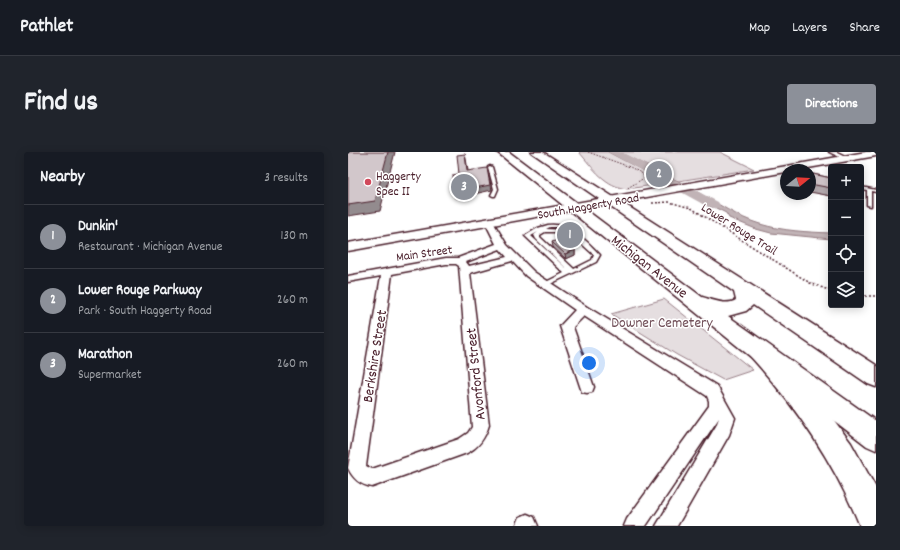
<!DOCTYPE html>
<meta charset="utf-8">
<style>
body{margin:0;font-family:Dekko,sans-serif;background:#20242c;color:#f1f3f6}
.controls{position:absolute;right:12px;top:12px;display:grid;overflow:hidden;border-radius:4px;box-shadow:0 2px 10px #0003}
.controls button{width:36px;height:36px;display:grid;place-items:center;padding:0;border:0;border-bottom:1px solid #363941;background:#171b24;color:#f1f3f6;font:20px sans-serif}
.compass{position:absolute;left:432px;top:12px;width:36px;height:36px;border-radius:50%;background:#171b24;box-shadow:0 2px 10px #0003;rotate:72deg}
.you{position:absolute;left:241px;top:211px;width:14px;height:14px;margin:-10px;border:3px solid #fff;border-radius:50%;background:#1a73e8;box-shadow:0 0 0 6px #1a73e833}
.badge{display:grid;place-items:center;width:26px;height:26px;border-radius:50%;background:#8c9099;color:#fff;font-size:13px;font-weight:700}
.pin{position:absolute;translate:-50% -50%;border:2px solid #fff;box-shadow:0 1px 4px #0006}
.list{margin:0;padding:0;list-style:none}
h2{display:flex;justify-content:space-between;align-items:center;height:52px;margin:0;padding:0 16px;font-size:17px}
h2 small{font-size:13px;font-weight:400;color:#9ea1a6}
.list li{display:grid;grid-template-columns:26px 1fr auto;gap:12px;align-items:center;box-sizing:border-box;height:64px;padding:0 16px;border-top:1px solid #363941}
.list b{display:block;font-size:15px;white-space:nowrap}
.list p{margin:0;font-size:13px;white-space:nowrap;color:#9ea1a6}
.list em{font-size:13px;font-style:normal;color:#9ea1a6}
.icon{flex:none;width:22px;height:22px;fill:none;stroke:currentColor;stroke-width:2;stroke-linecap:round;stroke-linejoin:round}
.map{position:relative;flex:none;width:528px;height:374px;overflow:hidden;border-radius:4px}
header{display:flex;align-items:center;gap:24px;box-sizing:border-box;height:56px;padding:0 20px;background:#171b24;border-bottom:1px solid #363941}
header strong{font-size:19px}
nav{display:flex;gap:22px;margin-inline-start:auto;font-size:14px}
.intro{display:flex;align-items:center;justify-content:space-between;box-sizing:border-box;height:96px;padding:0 24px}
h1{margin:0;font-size:28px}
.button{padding:10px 18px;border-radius:4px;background:#8c9099;color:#fff;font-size:14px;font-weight:700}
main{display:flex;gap:24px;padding:0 24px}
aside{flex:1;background:#171b24;border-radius:4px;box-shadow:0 2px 10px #0003}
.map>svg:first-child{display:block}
.green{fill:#e5dee0;stroke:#987e86}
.water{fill:#c1b3b6;stroke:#91787e}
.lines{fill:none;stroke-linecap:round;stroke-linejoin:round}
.river{fill:#c1b3b6;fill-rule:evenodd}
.lane-casing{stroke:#4a1f2b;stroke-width:3}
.street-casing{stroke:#4a1f2b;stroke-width:3}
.secondary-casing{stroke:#4a1f2b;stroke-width:3}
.primary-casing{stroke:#4a1f2b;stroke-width:3}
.highway-casing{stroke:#4a1f2b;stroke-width:3}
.path-far1{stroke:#4a1f2b;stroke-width:1;stroke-dasharray:1.5 1.5;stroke-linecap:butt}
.path{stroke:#4a1f2b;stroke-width:1.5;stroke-dasharray:2 2;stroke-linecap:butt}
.lane{fill:#fff;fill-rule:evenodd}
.street{fill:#fff;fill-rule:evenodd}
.secondary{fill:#fff;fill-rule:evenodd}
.primary{fill:#fff;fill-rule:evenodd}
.highway{fill:#fff;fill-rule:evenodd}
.wall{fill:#b5abaf;stroke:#4a1f2b}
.shaded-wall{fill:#938b8e;stroke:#4a1f2b}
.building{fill:#d2c7cb;stroke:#4a1f2b}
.poi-dot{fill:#d1495b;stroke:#fff;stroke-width:1.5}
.labels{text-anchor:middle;stroke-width:3;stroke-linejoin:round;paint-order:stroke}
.far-poi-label{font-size:13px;fill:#4a1f2b;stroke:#fff;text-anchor:start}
.far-street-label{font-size:13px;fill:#4a1f2b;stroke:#fff}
.street-label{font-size:15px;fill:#4a1f2b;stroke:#fff}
.park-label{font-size:15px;fill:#714f58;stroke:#fff}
</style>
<header>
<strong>Pathlet</strong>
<nav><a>Map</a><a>Layers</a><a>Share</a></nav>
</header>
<div class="intro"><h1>Find us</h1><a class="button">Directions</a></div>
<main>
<aside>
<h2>Nearby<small>3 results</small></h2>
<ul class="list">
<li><span class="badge">1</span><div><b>Dunkin'</b><p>Restaurant · Michigan Avenue</p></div><em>130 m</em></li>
<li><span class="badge">2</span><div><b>Lower Rouge Parkway</b><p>Park · South Haggerty Road</p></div><em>260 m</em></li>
<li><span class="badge">3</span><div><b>Marathon</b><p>Supermarket</p></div><em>260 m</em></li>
</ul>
</aside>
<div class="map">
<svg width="528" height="374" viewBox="0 0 528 374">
<rect width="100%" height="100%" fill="#fff"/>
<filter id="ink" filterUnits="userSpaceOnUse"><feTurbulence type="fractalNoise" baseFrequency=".025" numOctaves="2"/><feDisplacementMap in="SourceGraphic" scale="8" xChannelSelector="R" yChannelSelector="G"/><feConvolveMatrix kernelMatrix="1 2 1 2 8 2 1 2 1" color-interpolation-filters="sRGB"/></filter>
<g filter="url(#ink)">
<!-- green -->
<g class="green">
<path d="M231 0H372L406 17 280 37C257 35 245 16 231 0Z"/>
<polygon points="316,147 405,218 375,228 329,203 263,162"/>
</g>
<!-- water -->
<g class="water">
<polygon points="260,0 271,0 334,31 322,33"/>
<path d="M348 39C367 50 391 66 412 72 435 79 459 80 483 81V87L423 81 408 77 381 66 378 61 338 41Z"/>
</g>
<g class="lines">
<!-- river -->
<polygon class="river" points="260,0 273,0 370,50 372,53 370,56 362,56"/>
<!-- lane casing -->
<g class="lane-casing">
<g id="lane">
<polygon points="142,14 144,15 150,37 147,44 145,44 143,43 146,37 140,15"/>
<polygon points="513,35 528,38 528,40 523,39 523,54 519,53 519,38 513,37"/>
<path d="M200 73C221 70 239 89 252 103L248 110 198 134 195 132 196 131 216 121 177 84 190 76ZM202 75H209L217 78 198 77ZM190 80 186 83 188 87 221 119 183 84ZM197 80H214L224 83 246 103 244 108 226 117 192 85V83Z"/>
</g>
</g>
<!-- street casing -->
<g class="street-casing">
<g id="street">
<polygon points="481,0 489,0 501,6 496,7"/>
<path d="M141 67 145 70 159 93 186 120 239 155 369 234 387 266 381 283 329 374H308L368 274 371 266 298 374H276L279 367 361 254V249L359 244 236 164 225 175 246 235 244 240 239 241 234 240 212 174 227 158 178 124 164 109 122 121 141 273C137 286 131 295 119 301L24 335C12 333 5 327 0 316L33 124 0 130V124L98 106H110L148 92 137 70ZM152 97 159 105 121 114 118 110ZM98 112H108L111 114 124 275 120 281 111 287 24 317 18 314 44 122Z"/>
<polygon points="179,362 186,365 190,374 170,374 169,372 172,365"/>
</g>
</g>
<!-- secondary casing -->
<g class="secondary-casing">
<polygon id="secondary" points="518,0 528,0 528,4 449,18 438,18 438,20 0,99 0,91"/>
</g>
<!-- primary casing -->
<g class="primary-casing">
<path id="primary" d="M149 0H161L354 145C365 148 378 154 388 148L386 140 183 0H195L528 213V235L520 232 405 153 398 159 380 164 528 269V298L519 294 403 205Z"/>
</g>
<!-- highway casing -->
<g class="highway-casing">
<path id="highway" d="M411 190 419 193 473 251 503 291 528 336V374H512C486 310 449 256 403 205L400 199 403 193Z"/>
</g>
<!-- path-far1 -->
<polyline class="path-far1" points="240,0 282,15 295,22 296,26 278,37"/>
<!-- path -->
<g class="path">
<polyline points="304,51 321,50 343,56 462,131 483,139"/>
<polyline points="513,144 528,144"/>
</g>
<!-- lane -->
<use href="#lane" class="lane"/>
<!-- street -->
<use href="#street" class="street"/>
<!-- secondary -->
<use href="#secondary" class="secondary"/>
<!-- primary -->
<use href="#primary" class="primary"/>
<!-- highway -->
<use href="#highway" class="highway"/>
</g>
<!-- wall -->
<g class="wall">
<polygon points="465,22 483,26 483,44 462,40 462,28"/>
<polygon points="204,90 227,98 227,103 218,107 205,95"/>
</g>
<!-- shaded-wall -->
<g class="shaded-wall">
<polygon points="40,0 47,0 32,59 0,64 0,53"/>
<polygon points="117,2 118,7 121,24 119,19"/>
<polygon points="139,16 144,38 108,46 106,40"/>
<polygon points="227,98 227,103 218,107 217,102"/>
</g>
<!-- building -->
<g class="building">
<polygon points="0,0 40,0 27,49 0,53"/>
<polygon points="117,2 119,19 139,16 142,33 106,40 105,23 111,22 109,3"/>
<polygon points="465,22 483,26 483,36 462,32"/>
<polygon points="214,86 227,98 217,102 204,90"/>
</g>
</g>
<!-- markers -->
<circle class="poi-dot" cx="20" cy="30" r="4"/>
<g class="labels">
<!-- far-poi labels -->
<g class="far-poi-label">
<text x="28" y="28">Haggerty<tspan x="28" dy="15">Spec II</tspan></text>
</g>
<!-- far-street labels -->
<g class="far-street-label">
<text transform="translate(240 53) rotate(-10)" y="5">South Haggerty Road</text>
<text transform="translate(392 76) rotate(32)" y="5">Lower Rouge Trail</text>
<text transform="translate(76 100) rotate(-8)" y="5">Main Street</text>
</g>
<!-- street labels -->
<g class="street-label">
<text transform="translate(302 114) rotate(38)" y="5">Michigan Avenue</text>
<text transform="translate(26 204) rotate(-81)" y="5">Berkshire Street</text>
<text transform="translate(127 222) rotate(-96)" y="5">Avonford Street</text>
</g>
<!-- park labels -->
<g class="park-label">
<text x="314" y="175">Downer Cemetery</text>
</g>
</g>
</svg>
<div class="controls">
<button>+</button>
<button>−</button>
<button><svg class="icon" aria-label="locate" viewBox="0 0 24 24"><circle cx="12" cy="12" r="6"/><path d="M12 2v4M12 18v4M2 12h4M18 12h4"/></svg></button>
<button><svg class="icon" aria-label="layers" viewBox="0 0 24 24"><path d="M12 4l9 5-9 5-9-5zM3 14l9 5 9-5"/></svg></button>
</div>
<svg class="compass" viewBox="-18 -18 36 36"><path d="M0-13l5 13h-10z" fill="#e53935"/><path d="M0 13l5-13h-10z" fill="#9ea1a6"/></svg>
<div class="you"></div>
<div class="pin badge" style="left:222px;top:83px">1</div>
<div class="pin badge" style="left:311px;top:22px">2</div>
<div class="pin badge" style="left:116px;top:35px">3</div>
</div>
</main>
